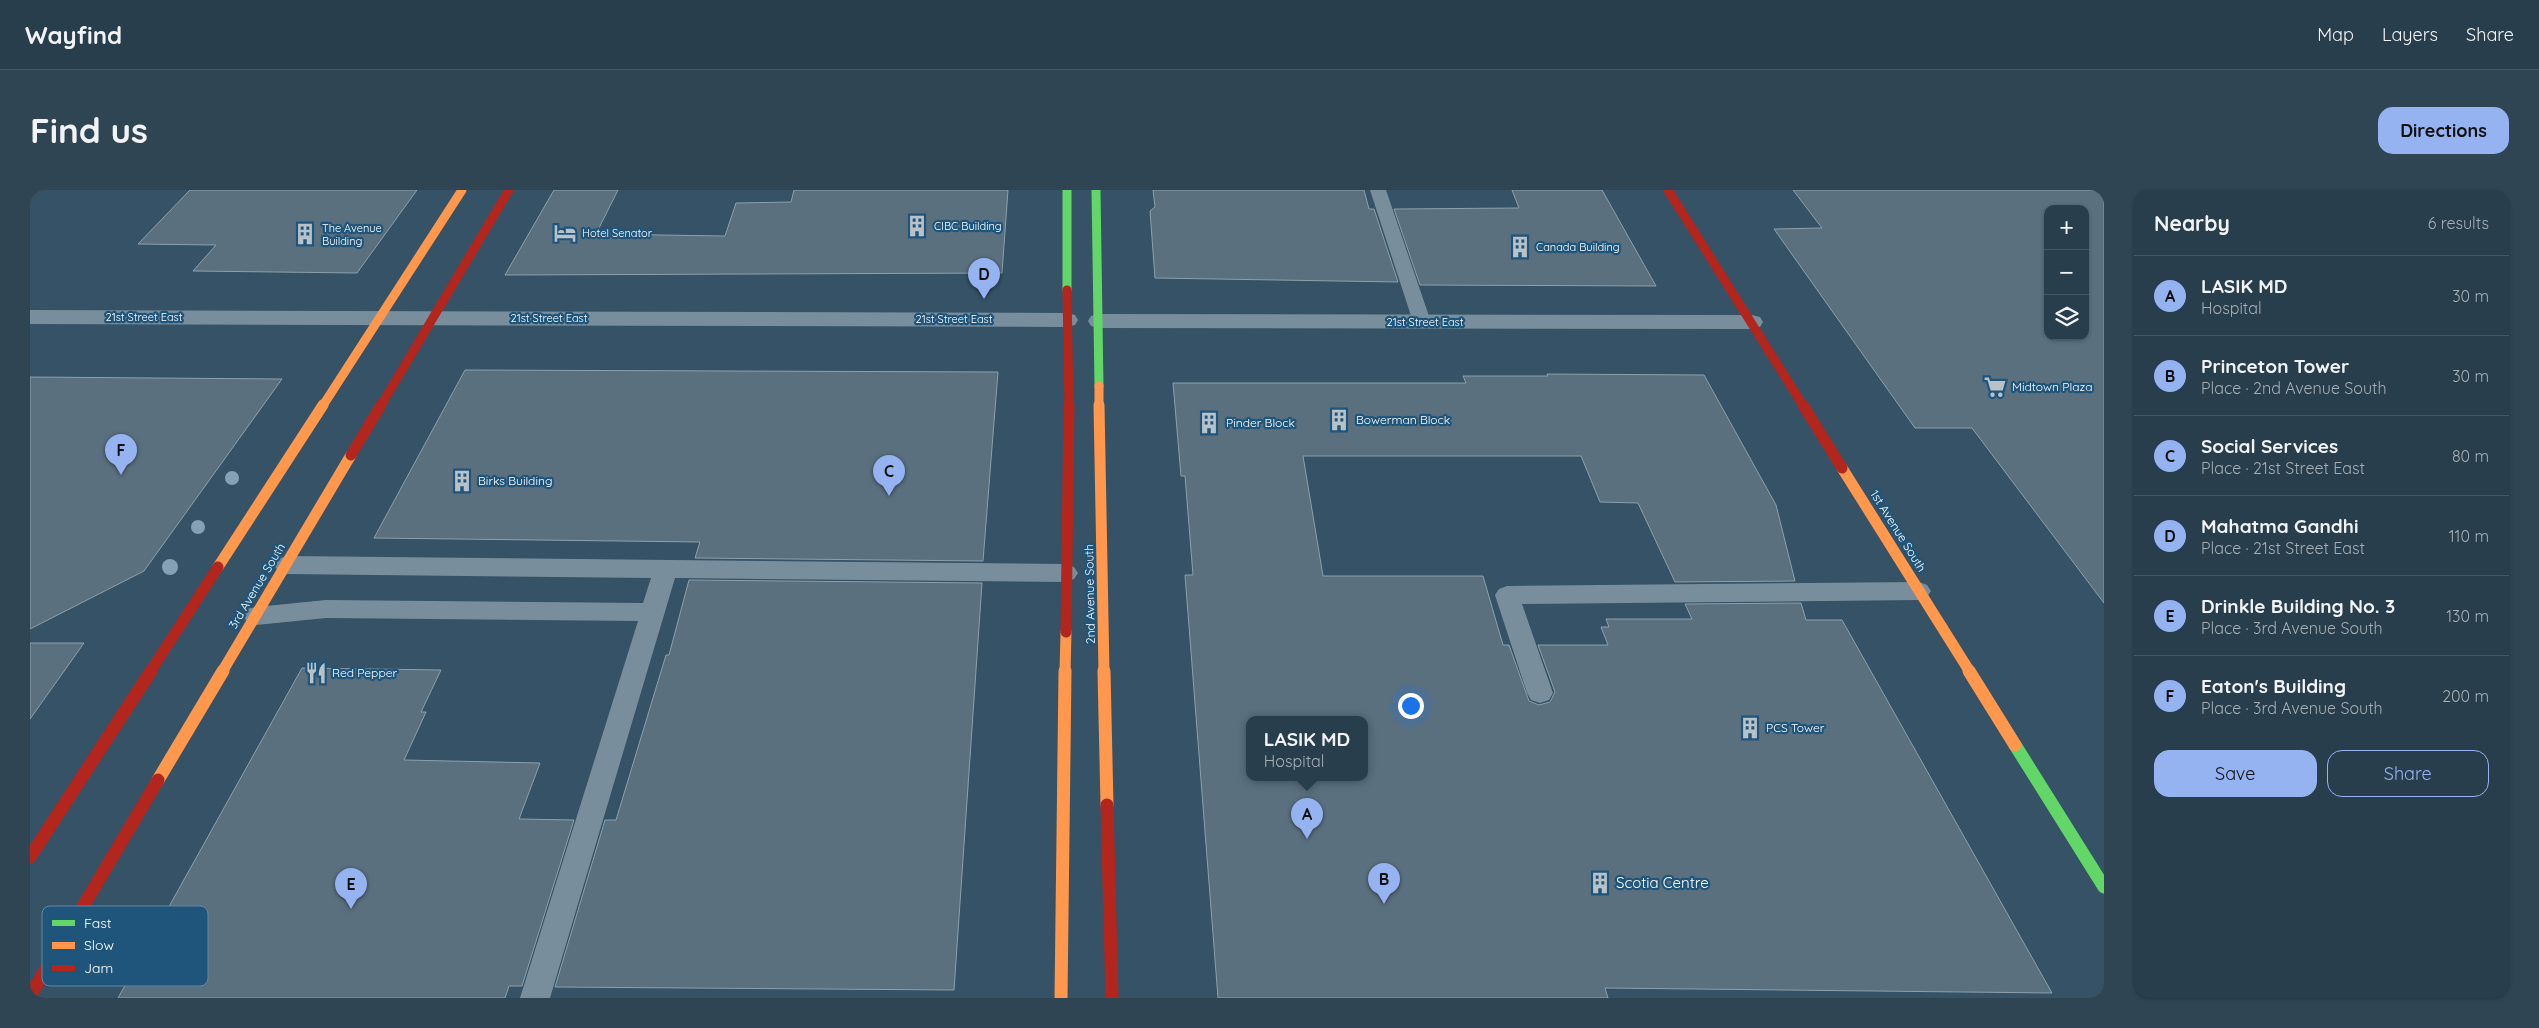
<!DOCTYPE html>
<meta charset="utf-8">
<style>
body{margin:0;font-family:Quicksand,sans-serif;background:#304553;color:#f1f3f6}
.controls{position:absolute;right:15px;top:15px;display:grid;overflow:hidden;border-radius:10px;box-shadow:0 1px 4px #0004}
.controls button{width:45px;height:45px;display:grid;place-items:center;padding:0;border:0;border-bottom:1px solid #445764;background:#283e4c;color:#f1f3f6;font:25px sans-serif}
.you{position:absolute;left:1380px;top:515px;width:18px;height:18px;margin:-12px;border:4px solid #fff;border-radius:50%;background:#1a73e8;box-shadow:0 0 0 8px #1a73e833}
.badge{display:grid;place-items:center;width:32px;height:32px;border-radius:50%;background:#95b2f1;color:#111;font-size:16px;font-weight:700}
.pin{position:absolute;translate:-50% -41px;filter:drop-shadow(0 1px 2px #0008)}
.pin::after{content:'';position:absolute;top:26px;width:18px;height:15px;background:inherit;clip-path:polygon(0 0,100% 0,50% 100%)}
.popup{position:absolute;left:1216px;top:526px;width:122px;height:65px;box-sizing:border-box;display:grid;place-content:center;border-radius:10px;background:#283e4c;filter:drop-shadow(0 1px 4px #0005);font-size:16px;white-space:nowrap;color:#a5aeb5}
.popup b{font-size:19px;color:#f1f3f6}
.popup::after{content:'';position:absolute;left:50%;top:100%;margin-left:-10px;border:10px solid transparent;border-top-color:#283e4c}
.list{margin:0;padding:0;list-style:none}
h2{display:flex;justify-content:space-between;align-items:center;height:65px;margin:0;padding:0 20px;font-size:21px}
h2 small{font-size:16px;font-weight:400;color:#a5aeb5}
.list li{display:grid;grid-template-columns:32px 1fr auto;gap:15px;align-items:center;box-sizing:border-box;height:80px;padding:0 20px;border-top:1px solid #445764}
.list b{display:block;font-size:19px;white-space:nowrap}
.list p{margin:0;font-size:16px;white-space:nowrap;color:#a5aeb5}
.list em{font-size:16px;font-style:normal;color:#a5aeb5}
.actions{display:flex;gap:10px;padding:15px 20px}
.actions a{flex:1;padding:11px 0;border:1px solid #95b2f1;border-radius:15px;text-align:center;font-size:18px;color:#95b2f1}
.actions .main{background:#95b2f1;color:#111}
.icon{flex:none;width:28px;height:28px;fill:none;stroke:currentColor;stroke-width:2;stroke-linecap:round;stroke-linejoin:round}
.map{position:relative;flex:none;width:2074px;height:808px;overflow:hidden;border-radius:15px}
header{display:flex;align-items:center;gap:30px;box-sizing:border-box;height:70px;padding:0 25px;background:#283e4c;border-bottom:1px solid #445764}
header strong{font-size:24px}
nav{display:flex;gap:28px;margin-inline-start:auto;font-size:18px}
.intro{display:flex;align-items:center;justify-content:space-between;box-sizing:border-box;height:120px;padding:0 30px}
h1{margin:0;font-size:35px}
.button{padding:12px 22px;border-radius:15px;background:#95b2f1;color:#111;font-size:18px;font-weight:700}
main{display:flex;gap:30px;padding:0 30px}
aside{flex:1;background:#283e4c;border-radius:15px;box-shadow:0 1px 4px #0004}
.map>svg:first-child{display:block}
.building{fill:#5a707f;stroke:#8da0ac;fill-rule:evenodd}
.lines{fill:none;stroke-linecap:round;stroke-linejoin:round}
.lane{fill:#798e9d;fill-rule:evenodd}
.street{fill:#798e9d;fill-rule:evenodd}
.fast-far1{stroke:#63d668;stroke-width:9}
.fast{stroke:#63d668;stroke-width:13}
.slow-far2{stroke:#ff974d;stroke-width:9}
.slow-far1{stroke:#ff974d;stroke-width:11}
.slow{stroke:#ff974d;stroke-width:13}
.jam-far2{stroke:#b3261e;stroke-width:9}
.jam-far1{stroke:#b3261e;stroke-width:11}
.jam{stroke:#b3261e;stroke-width:13}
.tree{fill:#84a1b5}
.labels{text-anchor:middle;stroke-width:4.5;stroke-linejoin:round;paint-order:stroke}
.far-poi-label{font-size:11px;fill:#fff;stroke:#20557b;text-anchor:start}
.far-street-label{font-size:11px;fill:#fff;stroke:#20557b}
.poi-label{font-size:12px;fill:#fff;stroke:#20557b;text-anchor:start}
.street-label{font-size:12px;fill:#fff;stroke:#20557b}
.near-poi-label{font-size:15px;fill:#fff;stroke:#20557b;text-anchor:start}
.key{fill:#20557b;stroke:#6388a3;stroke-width:1}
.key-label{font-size:14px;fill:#fff}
</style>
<header>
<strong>Wayfind</strong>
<nav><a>Map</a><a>Layers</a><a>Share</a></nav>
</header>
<div class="intro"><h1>Find us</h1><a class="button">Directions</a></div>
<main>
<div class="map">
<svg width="2074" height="808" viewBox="0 0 2074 808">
<rect width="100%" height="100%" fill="#355266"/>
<!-- building -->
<g class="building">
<polygon points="160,0 387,0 327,83 163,81 186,55 108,54"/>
<polygon points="524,0 588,0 566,44 695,46 706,13 761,12 764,0 978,0 972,83 475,85"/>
<polygon points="1123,0 1334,0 1339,19 1344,19 1368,92 1125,88 1120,21 1125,17"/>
<polygon points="1482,0 1572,0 1626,96 1390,95 1364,19 1489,18"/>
<path d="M1763 0H2074V413L1942 238H1885L1744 39 1792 38ZM2018 19H2055V146H2018Z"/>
<polygon points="435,180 968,182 953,371 665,368 670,352 344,348"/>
<path d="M1517 184 1674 185 1746 315 1765 391 1645 392 1608 313 1570 312 1551 266H1273L1293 386H1453L1473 455H1479L1499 511 1509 515 1520 512 1525 502 1508 455H1578L1571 437H1579L1576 429H1662L1655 414 1771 413 1776 430H1812L2022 803 1575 798 1578 808H1188L1155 385H1163L1155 286H1151L1143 193H1436L1433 186H1518ZM1220 530H1334V588H1220Z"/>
<polygon points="0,187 252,189 114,381 0,439"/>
<polygon points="659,390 952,393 924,800 525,797 575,630 586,630 636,465 639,465"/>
<polygon points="0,453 54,453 0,529"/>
<polygon points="272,478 411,480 391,522 396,522 374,570 510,573 489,629 544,630 492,796 479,796 475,808 88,808"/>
</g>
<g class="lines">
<!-- lane -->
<g class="lane">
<polygon points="1340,0 1356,0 1401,132 1399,136 1385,136 1383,132"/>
<polygon points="256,366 1036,374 1044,377 1048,383 1044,389 1036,392 645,388 520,808 490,808 608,431 296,428 226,435 217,433 214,426 217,419 226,417 296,410 613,413 621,388 256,384 248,381 244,375 248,369"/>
<polygon points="1889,392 1897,395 1901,401 1897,407 1889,410 1492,414 1523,503 1519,510 1510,513 1501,510 1497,503 1465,405 1469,399 1477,396"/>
</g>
<!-- street -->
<g class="street">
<polygon points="0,120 1037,123 1045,125 1048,130 1045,135 1037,137 0,134"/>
<polygon points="1069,124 1722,125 1730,127 1733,132 1730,137 1722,139 1069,138 1061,136 1058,131 1061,126"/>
</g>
<!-- fast-far1 -->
<g class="fast-far1">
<polyline points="1037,0 1037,100"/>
<polyline points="1066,0 1069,196"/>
</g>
<!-- fast -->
<polyline class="fast" points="1985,555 2074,697"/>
<!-- slow-far2 -->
<g class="slow-far2">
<polyline points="1069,196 1069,217"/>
<polyline points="292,217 432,0"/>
</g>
<!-- slow-far1 -->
<g class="slow-far1">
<polyline points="1069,215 1074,482"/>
<polyline points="1812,278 1940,482"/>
<polyline points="188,377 293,215"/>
<polyline points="192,482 321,265"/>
<polyline points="1035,482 1036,442"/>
</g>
<!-- slow -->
<g class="slow">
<polyline points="1074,481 1077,615"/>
<polyline points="1939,481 1985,555"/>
<polyline points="128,590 193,481"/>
<polyline points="1031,808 1035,481"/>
</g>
<!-- jam-far2 -->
<g class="jam-far2">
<polyline points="1638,0 1774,217"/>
<polyline points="1037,100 1039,217"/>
<polyline points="350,217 479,0"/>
</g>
<!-- jam-far1 -->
<g class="jam-far1">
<polyline points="1773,215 1812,278"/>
<polyline points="321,265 351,215"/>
<polyline points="1036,442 1039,215"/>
<polyline points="120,482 188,377"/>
</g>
<!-- jam -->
<g class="jam">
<polyline points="1077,615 1082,808"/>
<polyline points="0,667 121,481"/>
<polyline points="0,806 128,590"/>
</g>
</g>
<!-- trees -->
<g class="tree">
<circle cx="202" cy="288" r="7"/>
<circle cx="168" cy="337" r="7"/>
<circle cx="140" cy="377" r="8"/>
</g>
<!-- icons -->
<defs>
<g id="building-bare" transform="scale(1.725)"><path d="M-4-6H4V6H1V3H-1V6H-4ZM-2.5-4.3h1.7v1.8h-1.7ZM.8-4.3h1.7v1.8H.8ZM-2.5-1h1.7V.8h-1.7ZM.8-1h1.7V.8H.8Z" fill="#b8c2c9" stroke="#20557b" stroke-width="2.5" paint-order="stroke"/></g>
<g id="hotel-bare" transform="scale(1.725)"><path d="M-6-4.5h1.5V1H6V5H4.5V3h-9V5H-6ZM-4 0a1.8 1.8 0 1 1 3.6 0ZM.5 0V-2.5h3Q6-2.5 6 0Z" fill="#b8c2c9" stroke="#20557b" stroke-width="2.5" paint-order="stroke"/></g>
<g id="supermarket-bare" transform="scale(1.725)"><path d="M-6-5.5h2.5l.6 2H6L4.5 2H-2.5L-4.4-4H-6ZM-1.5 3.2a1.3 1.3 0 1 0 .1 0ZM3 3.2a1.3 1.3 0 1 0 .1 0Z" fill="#b8c2c9" stroke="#20557b" stroke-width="2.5" paint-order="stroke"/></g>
<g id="restaurant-bare" transform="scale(1.725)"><path d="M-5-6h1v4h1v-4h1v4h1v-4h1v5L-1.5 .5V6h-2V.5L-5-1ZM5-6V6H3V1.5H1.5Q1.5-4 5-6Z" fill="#b8c2c9" stroke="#20557b" stroke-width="2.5" paint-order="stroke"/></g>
</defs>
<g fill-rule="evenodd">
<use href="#building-bare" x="887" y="36"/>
<use href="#hotel-bare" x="535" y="43"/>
<use href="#building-bare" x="275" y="44"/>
<use href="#building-bare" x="1490" y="57"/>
<use href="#supermarket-bare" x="1965" y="197"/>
<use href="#building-bare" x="1309" y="230"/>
<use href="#building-bare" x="1179" y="233"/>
<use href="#building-bare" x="432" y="291"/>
<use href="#restaurant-bare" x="286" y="483"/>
<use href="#building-bare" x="1720" y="538"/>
<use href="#building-bare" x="1570" y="693"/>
</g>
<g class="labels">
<!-- far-poi labels -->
<g class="far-poi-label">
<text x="904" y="40">CIBC Building</text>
<text x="292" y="42">The Avenue<tspan x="292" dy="13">Building</tspan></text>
<text x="552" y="47">Hotel Senator</text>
<text x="1506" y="61">Canada Building</text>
</g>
<!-- far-street labels -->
<g class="far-street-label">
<text x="114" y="131">21st Street East</text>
<text x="519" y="132">21st Street East</text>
<text x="924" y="133">21st Street East</text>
<text x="1395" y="136">21st Street East</text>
</g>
<!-- poi labels -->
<g class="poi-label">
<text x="1982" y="201">Midtown Plaza</text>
<text x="1326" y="234">Bowerman Block</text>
<text x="1196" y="237">Pinder Block</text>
<text x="448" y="295">Birks Building</text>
<text x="302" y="487">Red Pepper</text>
<text x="1736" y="542">PCS Tower</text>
</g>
<!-- street labels -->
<g class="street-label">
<text transform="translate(1868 341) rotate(58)" y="4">1st Avenue South</text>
<text transform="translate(227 396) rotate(-59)" y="4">3rd Avenue South</text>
<text transform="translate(1060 404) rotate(-91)" y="4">2nd Avenue South</text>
</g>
<!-- near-poi labels -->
<g class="near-poi-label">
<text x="1586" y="698">Scotia Centre</text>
</g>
</g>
<!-- legend -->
<rect x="12" y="716" width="166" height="80" rx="8" class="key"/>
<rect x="22" y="730" width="23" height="6" fill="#63d668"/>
<rect x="22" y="752" width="23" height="7" fill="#ff974d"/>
<rect x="22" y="775" width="23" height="6" fill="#b3261e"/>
<g class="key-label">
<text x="54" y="738">Fast</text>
<text x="54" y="760">Slow</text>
<text x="54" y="783">Jam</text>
</g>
</svg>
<div class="controls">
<button>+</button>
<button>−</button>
<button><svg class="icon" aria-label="layers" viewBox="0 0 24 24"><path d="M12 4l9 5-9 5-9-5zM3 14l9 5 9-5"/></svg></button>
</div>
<div class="you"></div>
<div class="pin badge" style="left:1277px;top:649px">A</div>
<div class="popup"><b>LASIK MD</b>Hospital</div>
<div class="pin badge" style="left:1354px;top:714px">B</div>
<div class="pin badge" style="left:859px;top:306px">C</div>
<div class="pin badge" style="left:954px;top:109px">D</div>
<div class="pin badge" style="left:321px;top:719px">E</div>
<div class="pin badge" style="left:91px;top:285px">F</div>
</div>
<aside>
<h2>Nearby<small>6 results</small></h2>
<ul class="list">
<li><span class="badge">A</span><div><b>LASIK MD</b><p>Hospital</p></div><em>30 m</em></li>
<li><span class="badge">B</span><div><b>Princeton Tower</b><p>Place · 2nd Avenue South</p></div><em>30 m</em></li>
<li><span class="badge">C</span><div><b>Social Services</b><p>Place · 21st Street East</p></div><em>80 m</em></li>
<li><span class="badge">D</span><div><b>Mahatma Gandhi</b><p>Place · 21st Street East</p></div><em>110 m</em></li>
<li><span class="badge">E</span><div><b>Drinkle Building No. 3</b><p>Place · 3rd Avenue South</p></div><em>130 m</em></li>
<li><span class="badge">F</span><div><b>Eaton's Building</b><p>Place · 3rd Avenue South</p></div><em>200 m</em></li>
</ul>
<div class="actions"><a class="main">Save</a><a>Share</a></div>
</aside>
</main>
